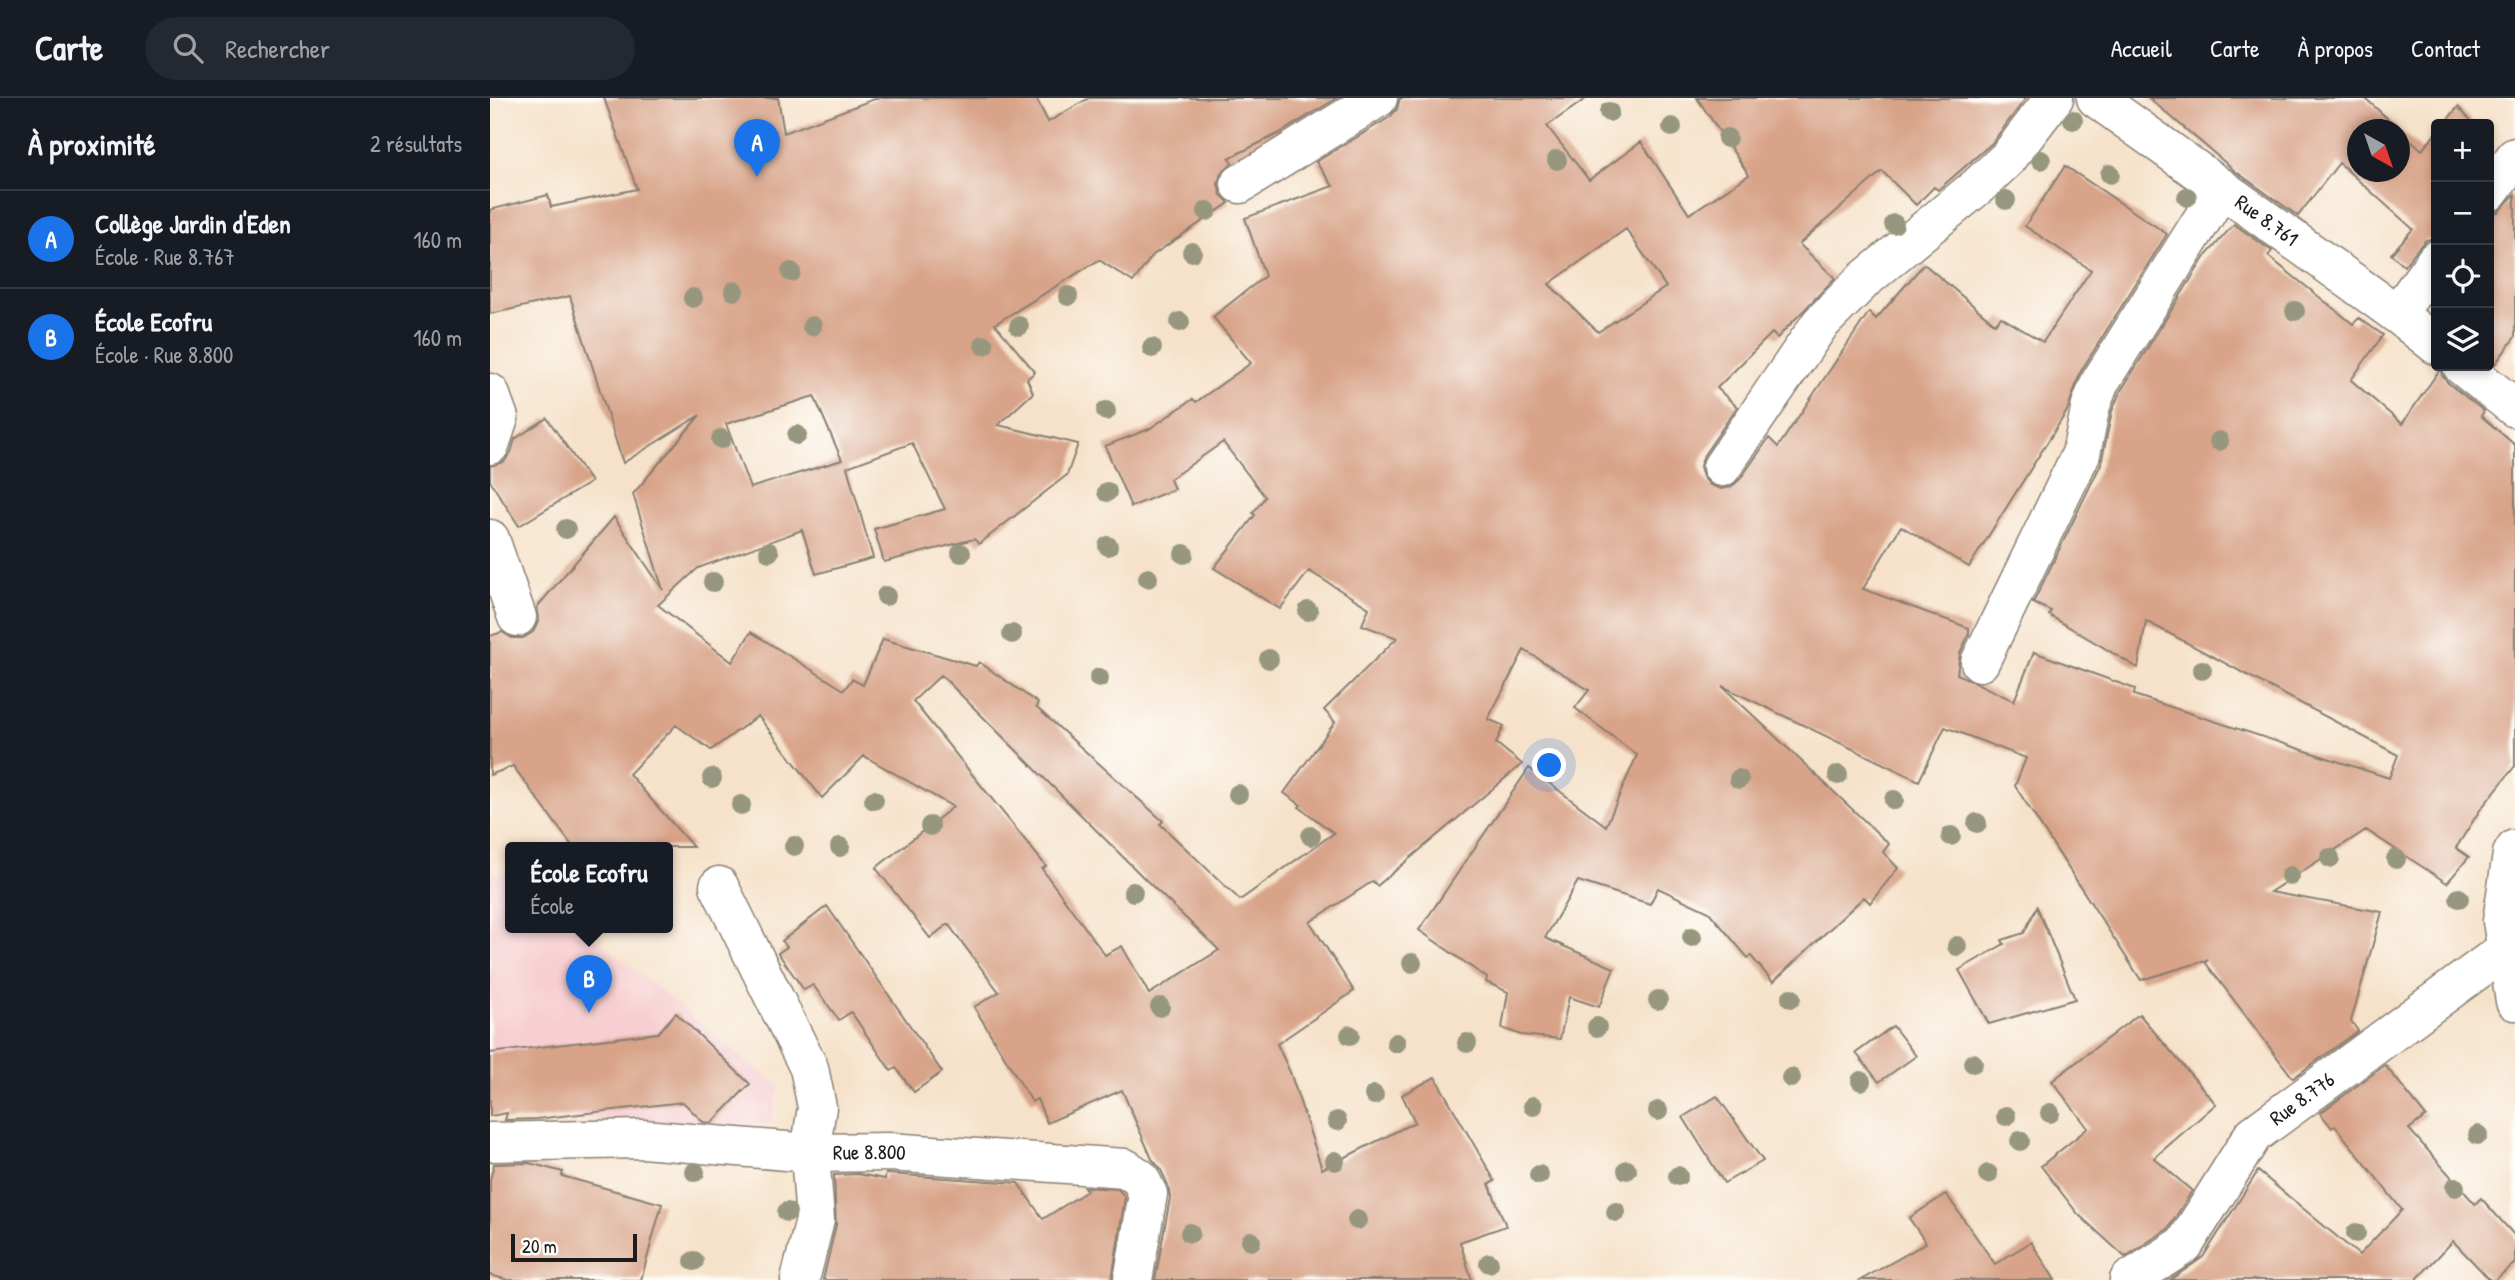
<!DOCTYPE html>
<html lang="fr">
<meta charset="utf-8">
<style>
body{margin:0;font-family:"Patrick Hand",sans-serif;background:#242831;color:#f1f3f6}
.controls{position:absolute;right:21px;top:21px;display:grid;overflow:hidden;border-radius:7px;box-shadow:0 4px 10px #0003}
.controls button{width:63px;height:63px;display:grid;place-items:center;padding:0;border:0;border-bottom:2px solid #363941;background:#171b24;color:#f1f3f6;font:35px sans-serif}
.compass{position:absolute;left:1857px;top:21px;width:63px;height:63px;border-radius:50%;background:#171b24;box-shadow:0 4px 10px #0003;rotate:140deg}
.scale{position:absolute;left:21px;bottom:18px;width:126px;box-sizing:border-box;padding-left:7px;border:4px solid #1c1c1c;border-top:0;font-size:19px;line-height:24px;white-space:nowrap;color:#1c1c1c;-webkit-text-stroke:5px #fdfcf7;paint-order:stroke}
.you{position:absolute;left:1060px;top:668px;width:24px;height:24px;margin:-18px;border:5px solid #fff;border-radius:50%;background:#1a73e8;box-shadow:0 0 0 10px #1a73e833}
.badge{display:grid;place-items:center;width:46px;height:46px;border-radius:50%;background:#1a73e8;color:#fff;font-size:23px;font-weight:700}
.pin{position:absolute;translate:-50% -58px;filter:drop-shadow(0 2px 4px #0008)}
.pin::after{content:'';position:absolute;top:37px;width:24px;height:21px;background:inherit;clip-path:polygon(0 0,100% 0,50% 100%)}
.popup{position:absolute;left:15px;top:744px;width:168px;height:91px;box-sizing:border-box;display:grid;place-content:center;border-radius:7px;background:#171b24;filter:drop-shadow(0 2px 5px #0005);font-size:23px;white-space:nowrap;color:#9ea1a6}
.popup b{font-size:26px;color:#f1f3f6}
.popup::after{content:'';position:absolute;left:50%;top:100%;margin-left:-14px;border:14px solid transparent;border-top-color:#171b24}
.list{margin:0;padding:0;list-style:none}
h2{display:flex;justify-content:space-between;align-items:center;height:91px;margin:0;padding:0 28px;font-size:30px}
h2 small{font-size:23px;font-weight:400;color:#9ea1a6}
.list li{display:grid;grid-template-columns:46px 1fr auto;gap:21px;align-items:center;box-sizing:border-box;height:98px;padding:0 28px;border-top:2px solid #363941}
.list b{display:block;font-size:26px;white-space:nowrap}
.list p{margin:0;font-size:23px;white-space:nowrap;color:#9ea1a6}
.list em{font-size:23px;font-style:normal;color:#9ea1a6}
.icon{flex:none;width:38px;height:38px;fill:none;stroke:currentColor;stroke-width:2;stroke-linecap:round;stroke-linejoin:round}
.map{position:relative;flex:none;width:2025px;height:1182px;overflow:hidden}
header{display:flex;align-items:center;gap:42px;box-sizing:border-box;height:98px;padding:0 35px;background:#171b24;border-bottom:2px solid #363941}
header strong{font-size:33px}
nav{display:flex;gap:38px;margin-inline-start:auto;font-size:24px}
.search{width:490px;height:63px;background:#242831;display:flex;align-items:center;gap:18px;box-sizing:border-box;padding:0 24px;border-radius:38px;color:#9ea1a6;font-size:26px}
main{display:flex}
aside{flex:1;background:#171b24}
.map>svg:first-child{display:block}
.built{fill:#f7cfd2}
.building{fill:#d8a388;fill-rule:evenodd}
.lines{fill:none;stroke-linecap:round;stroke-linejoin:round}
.minor-casing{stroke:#897f73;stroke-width:41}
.minor{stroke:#fff;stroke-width:38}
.tree{fill:#96977e}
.labels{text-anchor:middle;stroke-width:5;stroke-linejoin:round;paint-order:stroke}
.street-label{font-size:21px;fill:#1c1c1c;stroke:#fdfcf7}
</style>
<header>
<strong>Carte</strong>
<div class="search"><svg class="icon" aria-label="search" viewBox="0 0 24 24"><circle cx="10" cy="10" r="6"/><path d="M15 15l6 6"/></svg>Rechercher</div>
<nav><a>Accueil</a><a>Carte</a><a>À propos</a><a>Contact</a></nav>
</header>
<main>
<aside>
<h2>À proximité<small>2 résultats</small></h2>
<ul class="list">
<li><span class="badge">A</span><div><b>Collège Jardin d'Eden</b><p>École · Rue 8.767</p></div><em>160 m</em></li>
<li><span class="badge">B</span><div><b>École Ecofru</b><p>École · Rue 8.800</p></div><em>160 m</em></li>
</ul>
</aside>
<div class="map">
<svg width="2025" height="1182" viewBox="0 0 2025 1182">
<rect width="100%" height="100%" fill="#fdfcf7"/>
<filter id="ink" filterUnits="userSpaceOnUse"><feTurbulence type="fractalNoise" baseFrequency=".0143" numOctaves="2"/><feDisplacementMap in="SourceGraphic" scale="14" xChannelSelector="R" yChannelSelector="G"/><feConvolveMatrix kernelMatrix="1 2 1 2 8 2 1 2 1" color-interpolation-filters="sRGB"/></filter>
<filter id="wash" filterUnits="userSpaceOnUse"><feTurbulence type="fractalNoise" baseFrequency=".00686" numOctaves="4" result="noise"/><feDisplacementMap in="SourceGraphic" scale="28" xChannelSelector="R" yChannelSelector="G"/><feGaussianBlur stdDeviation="1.57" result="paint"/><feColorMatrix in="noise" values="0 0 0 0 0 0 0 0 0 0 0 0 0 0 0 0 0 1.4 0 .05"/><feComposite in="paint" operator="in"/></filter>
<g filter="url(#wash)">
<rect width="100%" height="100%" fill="#f6e2ca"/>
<!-- built -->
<polygon class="built" points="20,774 20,829 97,829 107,841 289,989 282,1025 218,1029 62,1019 31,1013 0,1018 0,776"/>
<g id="blocks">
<!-- building -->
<g class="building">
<path d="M114 0H288L294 35 387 0H546L558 24 599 0H847L788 36 739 60 742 65 731 75 728 86 731 97 739 105 663 157 643 184 609 162 505 226 545 274 537 281 543 295 508 327 588 346 577 377 489 446 484 441 394 464 384 431 455 411 422 345 357 369 383 460 326 476 312 432 208 470 168 507 242 564 261 534 354 592 362 581 373 587 393 541 486 568 489 564 548 605 546 609 673 723 670 726 750 802 844 735 809 709 811 707 794 695 845 624 834 612 907 540 872 527 879 510 819 473 790 511 724 470 765 417 763 415 775 399 733 344 680 381 684 391 641 409 615 348 659 331 703 301 706 304 761 265 723 219 775 178 755 120 843 88 826 64 900 19 907 11 910 0H1097L1057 28 1099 82 1151 44 1199 116 1259 77 1207 0H1536L1502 45 1448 92 1444 89 1426 107 1392 73 1309 146 1345 180 1287 240 1282 235 1227 290 1247 309 1214 357 1210 368 1213 379 1220 387 1231 391 1241 389 1250 381 1279 340 1288 349 1379 214 1386 221 1434 166 1505 226 1511 219 1553 244 1601 172 1535 128 1575 68 1677 136 1591 273 1577 313 1479 469 1411 428 1373 491 1479 530V536L1470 555 1467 576 1524 603 1544 554 1645 591 1644 597 1899 680 1908 657 1656 523 1648 570 1559 517 1561 513 1543 505 1611 366 1622 313 1630 294 1714 160 1744 126 1782 153 1778 158 1863 226 1869 220 1893 237 1861 282 1912 326 1951 270 1952 277 1958 285 1994 313 1991 318 2025 347V668L1990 712 1966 750 1979 759 1957 785 1876 732 1780 794 1892 814 1861 923 1868 933 1803 980 1715 864 1718 862 1651 882 1525 688 1536 660 1455 629 1429 683 1232 588 1399 746 1393 754 1408 770 1380 805 1374 799 1283 884 1261 858 1258 860 1219 814 1168 790 1160 806 1088 783 1055 840 1124 870 1109 909 1079 899 1070 941 1031 937 1012 930 1018 894 996 884 997 880 929 832 1039 670 1116 728 1147 657 1085 610 1099 592 1034 552 998 621 1014 628 1006 645 1032 666 887 788 883 783 820 824 864 893 787 946 800 974 832 1071 925 1024 912 997 945 979 1005 1083 999 1086 1016 1128 970 1144 982 1182H665L680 1100 678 1087 670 1070 662 1061 632 992 557 1025 547 1001 542 1004 484 909 509 894 458 826 440 840 386 770 463 709 374 658 332 700 268 618 221 652 186 627 139 676 203 749H83L23 668 0 677V538L12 534 22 540H33L43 534 49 522 47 509 124 419 173 492 143 396 210 317 133 365 80 198 0 216V112L58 97 61 109 147 91ZM1136 131 1176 189 1108 234 1059 186ZM324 298 352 362 260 390 236 326ZM451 577 656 782 729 852 659 896 632 848 615 857 552 771 556 768 423 603Z"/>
<path d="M1659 0H1875L1932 52 1946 35V140L1936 142 1929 149 1914 168 1901 156 1923 131 1849 65 1808 118 1745 73ZM1867 32H1909V74H1867Z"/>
<polygon points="1968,9 1984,26 1954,26"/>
<polygon points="2025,96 2025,239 2005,266 1999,261 1999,115 2008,114"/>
<polygon points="57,320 101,384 29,428 0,383 0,368 14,364 21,354 25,341"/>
<polygon points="337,808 452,974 424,994 406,970 401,973 361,914 349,922 323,887 314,892 288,855 297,849 292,843"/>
<polygon points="1547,809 1585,901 1499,926 1469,872 1514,846 1512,842 1534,835"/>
<polygon points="186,915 260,986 222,1025 213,1024 193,1004 46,1021 15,1022 17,1015 0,1018 0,955 168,935"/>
<polygon points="1649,916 1726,1006 1664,1060 1702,1093 1678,1131 1635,1159 1588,1116 1551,1068 1598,1030 1562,983"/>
<polygon points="1403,928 1426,958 1389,984 1366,955"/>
<polygon points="1895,967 1936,1018 1919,1031 1985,1106 1991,1100 2025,1138 2025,1165 2005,1182 2000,1182 1963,1143 1926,1182 1680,1182 1713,1159 1768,1073 1869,1157 1912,1112 1845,1028 1842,1030 1830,1015"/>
<polygon points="1227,998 1273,1063 1234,1085 1193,1019"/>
<polygon points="39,1065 73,1074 72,1078 172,1106 151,1182 18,1182 0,1177 0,1082 4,1066"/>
<polygon points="368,1076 395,1081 396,1076 398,1076 528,1085 553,1121 597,1093 594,1089 628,1091 635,1099 622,1182 333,1182 346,1127 344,1077"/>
<polygon points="1456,1096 1505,1166 1541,1144 1565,1182 1371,1182 1436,1145 1419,1120"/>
</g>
</g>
</g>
<g filter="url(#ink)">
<use href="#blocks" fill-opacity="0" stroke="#897f73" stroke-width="2"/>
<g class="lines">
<!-- minor casing -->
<g class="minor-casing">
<g id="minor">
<path id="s1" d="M1606 0 1907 216 1946 247"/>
<polyline points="750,86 888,0"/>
<polyline points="1999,94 2025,59"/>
<polyline points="1907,216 1946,162"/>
<polyline points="1972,268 2025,310"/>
<polyline points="0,295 9,320 0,347"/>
<polyline points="1232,369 1330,226 1375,181 1488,88 1518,60 1564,0"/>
<polyline points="0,441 27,519"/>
<polyline points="1490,564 1591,356 1601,307 1610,284 1732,90"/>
<polyline points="2025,751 2022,756 2012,823 2025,903"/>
<polyline points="229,788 319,970 327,1009 320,1055 325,1122 310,1182"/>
<path id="s2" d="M0 1044 153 1041 320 1055 399 1054 635 1070 650 1080 658 1096 643 1182"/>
<path id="s3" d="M1639 1182 1694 1147 1763 1037 2016 851"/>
</g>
</g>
<!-- minor -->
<use href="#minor" class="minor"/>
</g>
<!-- trees -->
<g class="tree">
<circle cx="1119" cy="14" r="10"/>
<circle cx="1583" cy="22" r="10"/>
<circle cx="1182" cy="29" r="10"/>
<circle cx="1237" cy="40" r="10"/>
<circle cx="1067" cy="62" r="10"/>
<circle cx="1551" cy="62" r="10"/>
<circle cx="1620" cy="76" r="10"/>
<circle cx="1697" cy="99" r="10"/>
<circle cx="1516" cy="102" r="10"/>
<circle cx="717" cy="113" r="10"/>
<circle cx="1404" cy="126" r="10"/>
<circle cx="702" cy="154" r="10"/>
<circle cx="301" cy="174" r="10"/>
<circle cx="244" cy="193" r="10"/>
<circle cx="578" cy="198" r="10"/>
<circle cx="203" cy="200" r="10"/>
<circle cx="1805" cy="213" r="10"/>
<circle cx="690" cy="224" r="10"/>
<circle cx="322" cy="228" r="10"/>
<circle cx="529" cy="228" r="10"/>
<circle cx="494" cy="247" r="10"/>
<circle cx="662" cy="250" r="10"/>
<circle cx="616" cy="313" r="10"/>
<circle cx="307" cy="337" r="10"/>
<circle cx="231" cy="341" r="10"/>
<circle cx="1729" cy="343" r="10"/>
<circle cx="617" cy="394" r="10"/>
<circle cx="76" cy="431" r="10"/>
<circle cx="618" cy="448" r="10"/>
<circle cx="279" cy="454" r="10"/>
<circle cx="471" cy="455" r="10"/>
<circle cx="694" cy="456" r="10"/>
<circle cx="658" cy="480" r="10"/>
<circle cx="223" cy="484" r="10"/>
<circle cx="396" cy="498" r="10"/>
<circle cx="818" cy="513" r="10"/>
<circle cx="522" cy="536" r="10"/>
<circle cx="779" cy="561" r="10"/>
<circle cx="1712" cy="572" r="10"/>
<circle cx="609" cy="580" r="10"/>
<circle cx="1348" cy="677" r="10"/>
<circle cx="222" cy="680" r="10"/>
<circle cx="1249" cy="681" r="10"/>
<circle cx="748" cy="696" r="10"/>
<circle cx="384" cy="702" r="10"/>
<circle cx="1404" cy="702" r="10"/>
<circle cx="251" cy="707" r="10"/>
<circle cx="1487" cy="725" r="10"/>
<circle cx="440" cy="728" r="10"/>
<circle cx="821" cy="738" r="10"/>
<circle cx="1461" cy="738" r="10"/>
<circle cx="304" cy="748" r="10"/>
<circle cx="350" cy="749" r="10"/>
<circle cx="1840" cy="760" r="10"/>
<circle cx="1906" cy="761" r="10"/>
<circle cx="1800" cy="778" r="10"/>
<circle cx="643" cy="794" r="10"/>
<circle cx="1969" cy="800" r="10"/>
<circle cx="1202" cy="839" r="10"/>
<circle cx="1467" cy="848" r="10"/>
<circle cx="922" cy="865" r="10"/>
<circle cx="1301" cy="900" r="10"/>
<circle cx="1168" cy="902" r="10"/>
<circle cx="670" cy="909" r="10"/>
<circle cx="1107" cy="929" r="10"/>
<circle cx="860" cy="937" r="10"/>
<circle cx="906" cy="945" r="10"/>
<circle cx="977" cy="945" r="10"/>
<circle cx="1483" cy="965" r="10"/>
<circle cx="1301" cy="980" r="10"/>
<circle cx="1371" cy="983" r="10"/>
<circle cx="884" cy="997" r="10"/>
<circle cx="1043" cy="1008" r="10"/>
<circle cx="1168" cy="1013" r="10"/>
<circle cx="1560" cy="1015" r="10"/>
<circle cx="1516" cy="1018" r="10"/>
<circle cx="847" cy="1023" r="10"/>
<circle cx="1988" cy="1037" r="10"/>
<circle cx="1530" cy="1043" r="10"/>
<circle cx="845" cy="1063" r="10"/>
<circle cx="1137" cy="1072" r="10"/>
<circle cx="205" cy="1074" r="10"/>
<circle cx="1498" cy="1076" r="10"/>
<circle cx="1049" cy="1077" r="10"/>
<circle cx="1188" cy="1078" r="10"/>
<circle cx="1965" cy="1089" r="10"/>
<circle cx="297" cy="1114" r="10"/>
<circle cx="1126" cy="1114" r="10"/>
<circle cx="867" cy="1122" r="10"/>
<circle cx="700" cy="1135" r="10"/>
<circle cx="1866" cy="1135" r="10"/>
<circle cx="761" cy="1143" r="10"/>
<circle cx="204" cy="1163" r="10"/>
<circle cx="999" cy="1165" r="10"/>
</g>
</g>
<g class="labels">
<!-- street labels -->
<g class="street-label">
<text dy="7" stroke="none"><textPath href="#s1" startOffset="210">Rue 8.761</textPath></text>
<text dy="7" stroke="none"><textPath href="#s3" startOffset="256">Rue 8.776</textPath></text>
<text dy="7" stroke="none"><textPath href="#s2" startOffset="380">Rue 8.800</textPath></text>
</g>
</g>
</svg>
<div class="controls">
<button>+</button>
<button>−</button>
<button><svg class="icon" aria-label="locate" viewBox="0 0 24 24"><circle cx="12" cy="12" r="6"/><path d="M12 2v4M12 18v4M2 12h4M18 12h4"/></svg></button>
<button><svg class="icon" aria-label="layers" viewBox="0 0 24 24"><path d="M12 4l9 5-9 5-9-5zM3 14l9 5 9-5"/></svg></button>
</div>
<svg class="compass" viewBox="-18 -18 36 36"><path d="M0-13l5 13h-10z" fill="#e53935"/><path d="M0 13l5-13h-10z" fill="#9ea1a6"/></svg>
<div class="scale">20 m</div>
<div class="you"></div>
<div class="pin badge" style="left:267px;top:79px">A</div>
<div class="pin badge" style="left:99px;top:915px">B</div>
<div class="popup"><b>École Ecofru</b>École</div>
</div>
</main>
